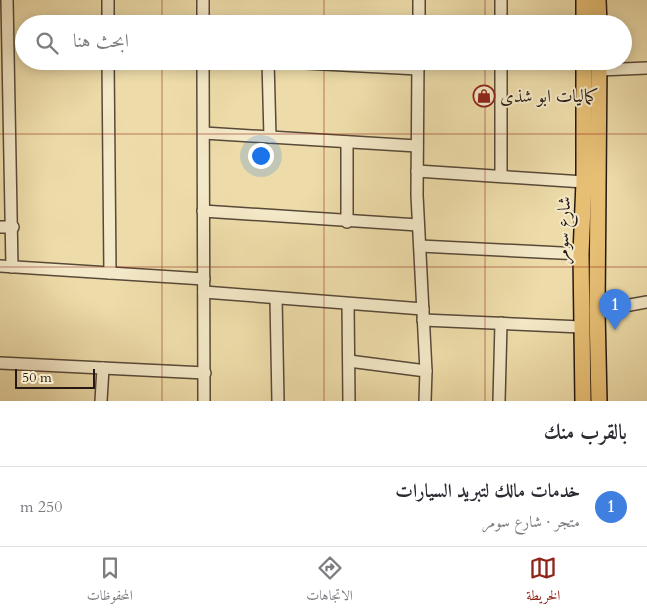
<!DOCTYPE html>
<html lang="ar">
<meta charset="utf-8">
<style>
body{margin:0;font-family:Cardo,Amiri,serif;background:#f2f2f3;color:#2b2b33;direction:rtl}
.scale{position:absolute;left:15px;bottom:12px;width:80px;box-sizing:border-box;padding-left:5px;border:2px solid #261812;border-top:0;font-size:14px;line-height:18px;white-space:nowrap;color:#261812;-webkit-text-stroke:4px #f3e8c7;paint-order:stroke}
.you{position:absolute;left:260px;top:155px;width:18px;height:18px;margin:-12px;border:4px solid #fff;border-radius:50%;background:#1a73e8;box-shadow:0 0 0 8px #1a73e833}
.badge{display:grid;place-items:center;width:32px;height:32px;border-radius:50%;background:#8f2418;color:#fff;font-size:16px;font-weight:700}
.pin{position:absolute;translate:-50% -41px;filter:drop-shadow(0 1px 2px #0008)}
.pin::after{content:'';position:absolute;top:26px;width:18px;height:15px;background:inherit;clip-path:polygon(0 0,100% 0,50% 100%)}
.list{margin:0;padding:0;list-style:none}
h2{display:flex;justify-content:space-between;align-items:center;height:65px;margin:0;padding:0 20px;font-size:21px}
h2 small{font-size:16px;font-weight:400;color:#7c7c81}
.list li{display:grid;grid-template-columns:32px 1fr auto;gap:15px;align-items:center;box-sizing:border-box;height:80px;padding:0 20px;border-top:1px solid #e1e1e2}
.list b{display:block;font-size:19px;white-space:nowrap}
.list p{margin:0;font-size:16px;white-space:nowrap;color:#7c7c81}
.list em{font-size:16px;font-style:normal;color:#7c7c81}
.icon{flex:none;width:28px;height:28px;fill:none;stroke:currentColor;stroke-width:2;stroke-linecap:round;stroke-linejoin:round}
.map{position:relative;flex:none;width:647px;height:401px;overflow:hidden;direction:ltr}
.search{position:absolute;background:#fff;box-shadow:0 2px 12px #0003;left:15px;right:15px;top:15px;height:55px;display:flex;align-items:center;gap:12px;box-sizing:border-box;padding:0 18px;border-radius:28px;color:#7c7c81;font-size:19px}
.sheet{height:145px;background:#fff}
nav{display:flex;justify-content:space-around;align-items:center;box-sizing:border-box;height:70px;border-top:1px solid #e1e1e2;background:#fff;font-size:14px;color:#7c7c81}
nav a{display:grid;justify-items:center;gap:2px}
nav .on{color:#8f2418}
.map>svg:first-child{display:block}
.lines{fill:none;stroke-linecap:round;stroke-linejoin:round}
.minor-casing{stroke:#584938;stroke-width:14}
.major-casing{stroke:#261812;stroke-width:18}
.minor{stroke:#f3e8c7;stroke-width:11}
.major{stroke:#e6be74;stroke-width:15}
.grid{fill:none;stroke:#8f2418;stroke-width:1;stroke-opacity:0.55}
.labels{text-anchor:middle;stroke-width:4;stroke-linejoin:round;paint-order:stroke}
.poi-label{font-size:18px;fill:#261812;stroke:#f3e8c7;text-anchor:start}
.street-label{font-size:18px;fill:#261812;stroke:#f3e8c7}
</style>
<div class="map">
<svg width="647" height="401" viewBox="0 0 647 401">
<rect width="100%" height="100%" fill="#eddca9"/>
<filter id="stains"><feTurbulence type="fractalNoise" baseFrequency=".004" numOctaves="4"/><feColorMatrix values="0 0 0 0 .2 0 0 0 0 .09 0 0 0 0 .02 0 0 0 .5 -.17"/></filter>
<radialGradient id="worn" r=".72"><stop offset=".6" stop-color="#630" stop-opacity="0"/><stop offset="1" stop-color="#630" stop-opacity=".3"/></radialGradient>
<g class="lines">
<!-- minor casing -->
<g class="minor-casing">
<g id="minor">
<polyline points="7,0 12,267"/>
<polyline points="108,0 108,24"/>
<polyline points="203,24 203,0"/>
<polyline points="419,24 419,0"/>
<polyline points="501,24 501,0"/>
<polyline points="108,61 110,273"/>
<polyline points="203,61 204,401"/>
<polyline points="267,61 418,69"/>
<polyline points="268,61 270,137"/>
<polyline points="418,61 417,195 426,371 425,401"/>
<polyline points="599,70 647,68"/>
<polyline points="204,133 417,146"/>
<polyline points="417,171 584,182"/>
<polyline points="501,176 501,61"/>
<polyline points="203,211 418,225"/>
<polyline points="347,222 347,142"/>
<polyline points="0,227 13,227"/>
<polyline points="420,246 581,254"/>
<polyline points="0,266 204,279"/>
<polyline points="204,292 423,309"/>
<polyline points="276,298 278,401"/>
<polyline points="348,304 349,401"/>
<polyline points="597,311 647,302"/>
<polyline points="423,320 581,327"/>
<polyline points="349,361 426,371"/>
<polyline points="0,363 205,373"/>
<polyline points="101,401 103,368"/>
<polyline points="499,401 501,323"/>
</g>
</g>
<!-- major casing -->
<g class="major-casing">
<g id="major">
<polyline points="598,0 599,24"/>
<polyline points="584,24 584,0"/>
<polyline points="583,401 581,254 584,182 584,61"/>
<polyline points="599,401 597,311 599,61"/>
</g>
</g>
<!-- minor -->
<use href="#minor" class="minor"/>
<!-- major -->
<use href="#major" class="major"/>
</g>
<!-- grid -->
<path class="grid" d="M162 0V24M324 0V24M485 0V24M162 61V401M324 61V401M485 61V401M0 134H647M0 267H647"/>
<!-- icons -->
<defs>
<g id="shop-ring" transform="scale(1.125)"><circle r="9.5" fill="#f3e8c7" stroke="#8f2418" stroke-width="1.5"/><path d="M-5-2.5h2.3a2.7 3.5 0 0 1 5.4 0H5L5.5 6h-11ZM-1.5-2.5h3a1.5 2.3 0 0 0-3 0Z" fill="#8f2418"/></g>
</defs>
<g fill-rule="evenodd">
<use href="#shop-ring" x="484" y="96"/>
</g>
<g class="labels">
<!-- poi labels -->
<g class="poi-label">
<text x="500" y="102">كماليات ابو شذى</text>
</g>
<!-- street labels -->
<g class="street-label">
<text transform="translate(563 230) rotate(-88)" y="6">شارع سومر</text>
</g>
</g>
<rect width="100%" height="100%" filter="url(#stains)"/>
<rect width="100%" height="100%" fill="url(#worn)"/>
</svg>
<div class="scale">50 m</div>
<div class="you"></div>
<div class="pin badge" style="left:615px;top:330px;background:#3f7fe0">1</div>
<div class="search"><svg class="icon" aria-label="search" viewBox="0 0 24 24"><circle cx="10" cy="10" r="6"/><path d="M15 15l6 6"/></svg>ابحث هنا</div>
</div>
<section class="sheet">
<h2>بالقرب منك<small></small></h2>
<ul class="list">
<li><span class="badge" style="background:#3f7fe0">1</span><div><b>خدمات مالك لتبريد السيارات</b><p>متجر · شارع سومر</p></div><em>250 m</em></li>
</ul>
</section>
<nav>
<a class="on"><svg class="icon" aria-label="map" viewBox="0 0 24 24"><path d="M3 6l6-2 6 2 6-2v14l-6 2-6-2-6 2zM9 4v14M15 6v14"/></svg>الخريطة</a>
<a><svg class="icon" aria-label="directions" viewBox="0 0 24 24"><path d="M12 3l9 9-9 9-9-9zM9 14v-3h6M13 9l2 2-2 2"/></svg>الاتجاهات</a>
<a><svg class="icon" aria-label="saved" viewBox="0 0 24 24"><path d="M7 4h10v16l-5-4-5 4z"/></svg>المحفوظات</a>
</nav>
